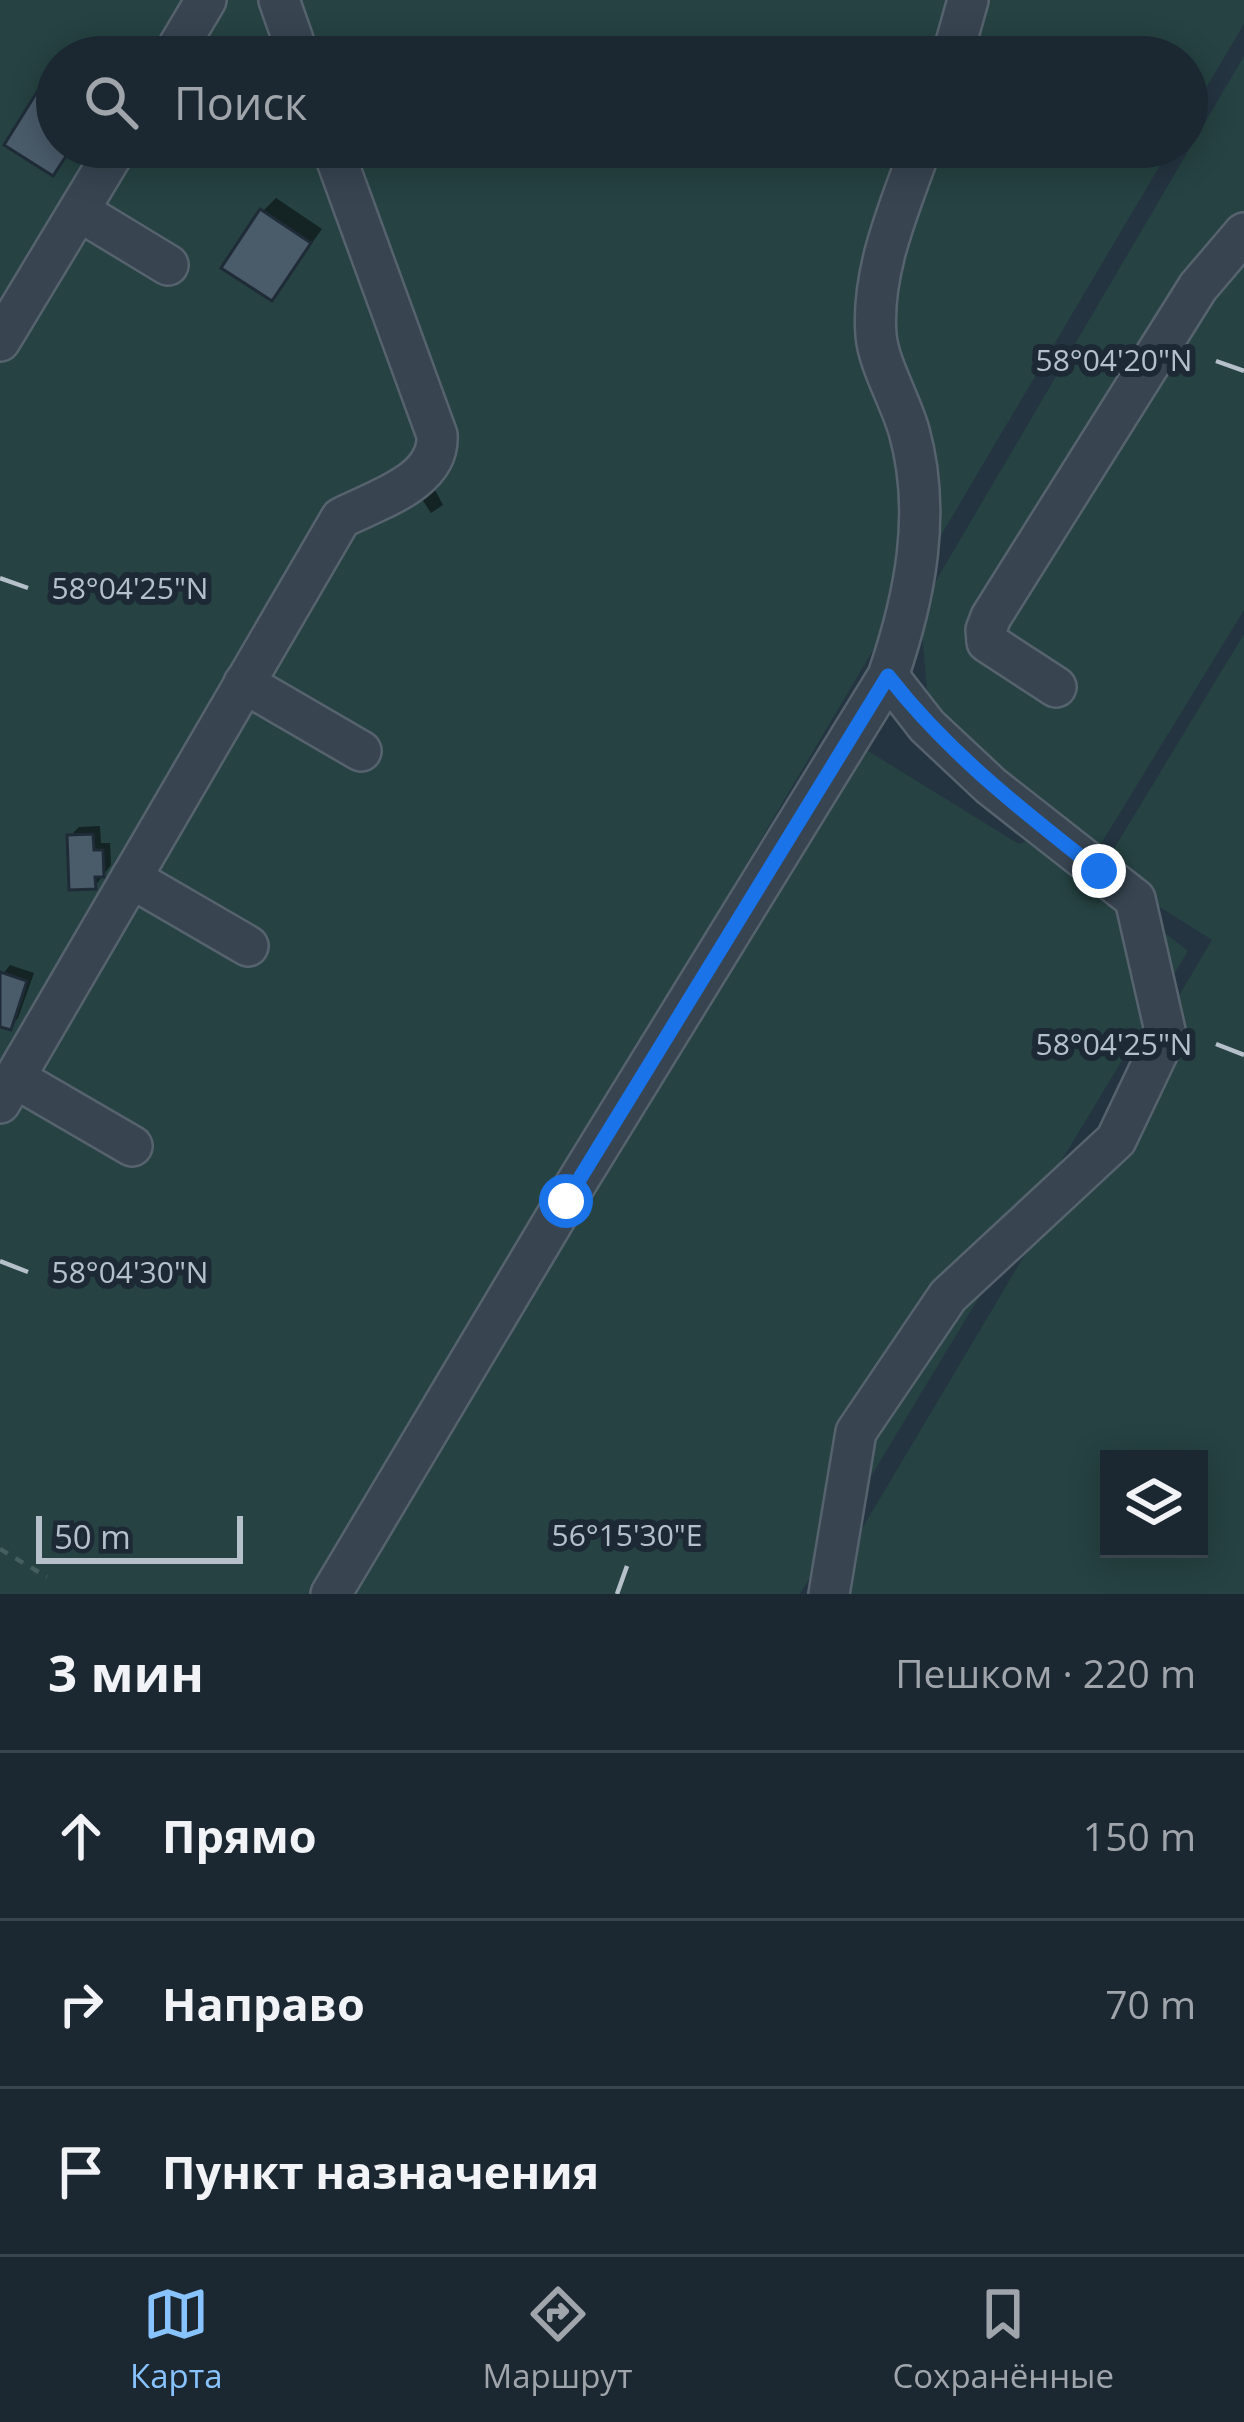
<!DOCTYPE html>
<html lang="ru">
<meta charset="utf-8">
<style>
body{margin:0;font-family:"Open Sans",sans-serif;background:#242f39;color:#f1f3f6}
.controls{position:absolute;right:36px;bottom:36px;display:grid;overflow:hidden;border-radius:0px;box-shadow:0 6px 30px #0003}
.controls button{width:108px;height:108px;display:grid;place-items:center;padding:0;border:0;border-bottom:3px solid #39444d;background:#1b2731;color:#f1f3f6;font:60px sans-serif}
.scale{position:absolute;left:36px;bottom:30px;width:207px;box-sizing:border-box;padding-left:12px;border:6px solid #b5c0cb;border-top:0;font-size:33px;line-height:42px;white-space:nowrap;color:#b5c0cb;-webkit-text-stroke:9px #1d2a36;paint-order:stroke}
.stop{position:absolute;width:36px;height:36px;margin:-27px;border:9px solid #1a73e8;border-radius:50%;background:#fff}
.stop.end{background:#1a73e8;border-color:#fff;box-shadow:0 3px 12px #0008}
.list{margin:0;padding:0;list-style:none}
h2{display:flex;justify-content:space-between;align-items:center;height:156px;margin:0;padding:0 48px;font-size:51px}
h2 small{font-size:39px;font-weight:400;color:#a0a5ab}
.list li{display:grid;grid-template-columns:78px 1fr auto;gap:36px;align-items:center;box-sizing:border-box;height:168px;padding:0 48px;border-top:3px solid #39444d}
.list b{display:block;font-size:45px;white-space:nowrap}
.list em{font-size:39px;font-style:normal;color:#a0a5ab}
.icon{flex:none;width:66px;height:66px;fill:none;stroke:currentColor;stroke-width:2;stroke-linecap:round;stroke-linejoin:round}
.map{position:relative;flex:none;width:1244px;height:1594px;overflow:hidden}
.search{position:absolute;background:#1b2731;box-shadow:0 6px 30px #0003;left:36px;right:36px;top:36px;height:132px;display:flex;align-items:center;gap:30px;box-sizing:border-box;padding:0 42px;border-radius:66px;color:#a0a5ab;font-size:45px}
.sheet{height:660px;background:#1b2731}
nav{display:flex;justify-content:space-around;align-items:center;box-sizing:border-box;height:168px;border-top:3px solid #39444d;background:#1b2731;font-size:33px;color:#a0a5ab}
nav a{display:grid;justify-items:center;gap:6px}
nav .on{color:#88c3fd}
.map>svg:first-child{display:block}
.green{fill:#264242;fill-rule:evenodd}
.shadow{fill:#0007}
.building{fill:#4a5b6a;stroke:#1f2c38;stroke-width:3}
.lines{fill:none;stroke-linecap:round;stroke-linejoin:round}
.minor-casing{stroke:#56636e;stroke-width:44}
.path{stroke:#445e5e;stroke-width:4.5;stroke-dasharray:9 9;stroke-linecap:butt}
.minor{stroke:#384551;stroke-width:39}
.route{stroke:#1a73e8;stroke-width:15}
.ticks{fill:none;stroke:#b5c0cb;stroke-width:4.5}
.ticks-label{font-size:30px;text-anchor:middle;fill:#b5c0cb;stroke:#1d2a36;stroke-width:12;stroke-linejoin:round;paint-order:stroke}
</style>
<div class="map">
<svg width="1244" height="1594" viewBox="0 0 1244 1594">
<rect width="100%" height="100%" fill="#243441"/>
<!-- green -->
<g class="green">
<polygon points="0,0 1244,0 1244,24 1187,120 1187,57 57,57 57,147 1171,147 314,1594 0,1594"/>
<polygon points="1244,56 1244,610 1099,847 929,715 920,608"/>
<path d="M1244 634V1594H823L1212 940 1101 870ZM1109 1459H1199V1549H1109Z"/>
<polygon points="852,741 1019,844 1039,835 1188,951 800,1594 345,1594"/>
</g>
<!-- shadow -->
<g class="shadow">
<polygon points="53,80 57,83 57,147 74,147 52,173 40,94"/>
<polygon points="276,198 322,229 272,298 263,211"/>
<polygon points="435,490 443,505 431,513 422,499"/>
<polygon points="100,826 101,843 110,843 111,865 95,886 70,836 79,827"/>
<polygon points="10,965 34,973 18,1018 10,1027 0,1023 0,978"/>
</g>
<!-- building -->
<g class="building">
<polygon points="37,92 57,104 57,147 72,147 53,176 4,145"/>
<polygon points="260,209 311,243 272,301 221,268"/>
<polygon points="93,834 94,850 103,850 104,877 95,877 96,889 69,890 67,835"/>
<polygon points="0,972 27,981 11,1030 0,1027"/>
</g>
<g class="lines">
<!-- minor casing -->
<g class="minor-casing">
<g id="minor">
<polyline points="279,0 299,57"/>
<polyline points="172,57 206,0"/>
<polyline points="952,57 968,0"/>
<polyline points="79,211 168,265"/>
<polyline points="0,341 117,147"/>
<polyline points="244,683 361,751"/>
<polyline points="1056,687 987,642 986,630 991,617 1198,287 1244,233"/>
<polyline points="131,878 248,946"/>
<polyline points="15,1078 132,1146"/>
<path d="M0 1103 341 518C376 500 440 482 437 435L332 147"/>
<path d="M331 1594 566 1200 888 676C915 597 932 513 909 431 901 402 878 363 876 335 871 270 900 207 921 147"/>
<polyline points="829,1594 856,1432 948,1296 1116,1140 1166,1035 1135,899 991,786 927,726 888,676"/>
</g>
</g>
<!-- path -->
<polyline class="path" points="0,1549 47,1577"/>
<!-- minor -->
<use href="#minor" class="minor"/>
</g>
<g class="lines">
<!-- route -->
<path class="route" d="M566 1201 888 676C949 754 1023 811 1099 871"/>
</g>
<!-- ticks -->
<path class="ticks" d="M1216 361 1244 371M0 578 28 588M1216 1044 1244 1055M0 1261 28 1272M617 1594 627 1566"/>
<g class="ticks-label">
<text x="1114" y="371">58°04'20"N</text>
<text x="130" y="599">58°04'25"N</text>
<text x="1114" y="1055">58°04'25"N</text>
<text x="130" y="1283">58°04'30"N</text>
<text x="627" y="1546">56°15'30"E</text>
</g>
</svg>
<div class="controls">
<button><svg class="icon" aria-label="layers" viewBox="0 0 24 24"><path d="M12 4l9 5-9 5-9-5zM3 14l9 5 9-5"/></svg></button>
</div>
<div class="scale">50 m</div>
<div class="stop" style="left:566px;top:1201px"></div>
<div class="stop end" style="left:1099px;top:871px"></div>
<div class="search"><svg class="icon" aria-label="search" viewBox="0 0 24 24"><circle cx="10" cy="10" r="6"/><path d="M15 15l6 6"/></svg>Поиск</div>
</div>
<section class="sheet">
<h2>3 мин<small>Пешком · 220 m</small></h2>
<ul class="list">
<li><svg class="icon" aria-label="ahead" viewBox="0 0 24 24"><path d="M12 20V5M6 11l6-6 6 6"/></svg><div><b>Прямо</b></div><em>150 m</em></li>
<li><svg class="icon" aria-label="right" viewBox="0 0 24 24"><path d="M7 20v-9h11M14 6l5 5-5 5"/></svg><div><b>Направо</b></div><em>70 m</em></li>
<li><svg class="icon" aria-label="arrive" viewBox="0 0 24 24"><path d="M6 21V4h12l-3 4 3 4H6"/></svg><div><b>Пункт назначения</b></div></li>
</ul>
</section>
<nav>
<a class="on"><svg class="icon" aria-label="map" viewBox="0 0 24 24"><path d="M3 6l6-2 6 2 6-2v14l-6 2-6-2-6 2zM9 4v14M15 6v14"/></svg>Карта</a>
<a><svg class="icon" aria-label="directions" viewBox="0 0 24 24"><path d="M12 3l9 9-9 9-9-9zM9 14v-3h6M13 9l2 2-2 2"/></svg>Маршрут</a>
<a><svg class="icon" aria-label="saved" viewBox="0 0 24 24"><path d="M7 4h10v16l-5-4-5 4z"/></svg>Сохранённые</a>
</nav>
